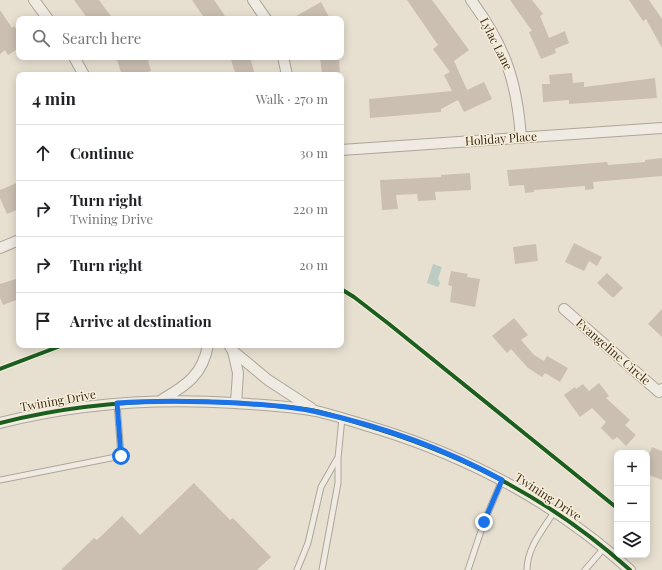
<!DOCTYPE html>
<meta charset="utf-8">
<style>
body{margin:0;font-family:"Playfair Display",serif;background:#f2f2f2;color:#202124}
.controls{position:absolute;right:12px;bottom:12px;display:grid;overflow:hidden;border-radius:8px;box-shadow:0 2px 10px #0003}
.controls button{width:36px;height:36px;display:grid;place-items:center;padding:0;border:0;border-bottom:1px solid #e0e0e0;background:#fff;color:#202124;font:20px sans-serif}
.stop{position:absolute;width:12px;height:12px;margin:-9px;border:3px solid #1a73e8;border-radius:50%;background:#fff}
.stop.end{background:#1a73e8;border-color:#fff;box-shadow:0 1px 4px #0008}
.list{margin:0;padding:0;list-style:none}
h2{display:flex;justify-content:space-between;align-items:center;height:52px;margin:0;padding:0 16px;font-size:17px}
h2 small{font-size:13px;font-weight:400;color:#757577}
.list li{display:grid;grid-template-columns:26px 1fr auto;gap:12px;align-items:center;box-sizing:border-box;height:56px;padding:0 16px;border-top:1px solid #e0e0e0}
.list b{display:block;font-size:15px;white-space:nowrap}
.list p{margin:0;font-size:13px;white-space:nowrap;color:#757577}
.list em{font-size:13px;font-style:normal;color:#757577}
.icon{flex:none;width:22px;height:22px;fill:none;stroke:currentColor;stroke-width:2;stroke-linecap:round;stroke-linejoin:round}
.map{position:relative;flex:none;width:662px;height:570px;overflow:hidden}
.search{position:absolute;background:#fff;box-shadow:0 2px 10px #0003;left:16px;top:16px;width:328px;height:44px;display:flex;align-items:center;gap:10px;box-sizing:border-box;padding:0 14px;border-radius:8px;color:#757577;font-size:15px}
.panel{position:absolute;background:#fff;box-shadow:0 2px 10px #0003;left:16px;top:72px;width:328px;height:276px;border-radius:8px}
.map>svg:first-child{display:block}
.water{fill:#bcccc2}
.building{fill:#cbbfb2}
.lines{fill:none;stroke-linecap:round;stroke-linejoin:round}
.service-casing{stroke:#ada599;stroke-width:7}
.minor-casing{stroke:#ada599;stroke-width:12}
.service{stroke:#efebe3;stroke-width:5}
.minor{stroke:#efebe3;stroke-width:10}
.cycleway-casing{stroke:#f7eed8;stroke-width:6}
.cycleway{stroke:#1b5e20;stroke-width:4}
.route{stroke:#1a73e8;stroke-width:5}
.labels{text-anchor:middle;stroke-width:3;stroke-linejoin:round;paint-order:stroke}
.street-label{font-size:12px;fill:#3d2e20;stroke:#f7eed8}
</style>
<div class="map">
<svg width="662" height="570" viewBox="0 0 662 570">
<rect width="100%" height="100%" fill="#e7e0d1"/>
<!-- water -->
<polygon class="water" points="433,264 442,267 438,279 440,283 438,287 427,283"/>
<!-- building -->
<g class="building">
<polygon points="74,0 99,0 113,19 88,19"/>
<polygon points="192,0 214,0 227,19 205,19"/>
<polygon points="407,0 432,0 469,50 454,61 467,90 484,82 492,99 464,112 458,100 441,109 441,112 370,118 369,99 452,91 444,75 450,72 433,49 438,45"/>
<polygon points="510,0 532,0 543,14 540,16 549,38 565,31 569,43 555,49 556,53 541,59 529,32 532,31"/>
<polygon points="629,0 649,0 662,19 662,48 646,19 643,21"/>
<polygon points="321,2 330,19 291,19"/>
<polygon points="0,10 12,28 14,26 19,33 19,48 8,55 5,50 0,54"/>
<polygon points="116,57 147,57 151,71 145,73 146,75 122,75"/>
<polygon points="240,57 250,57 255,75 236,75 231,60"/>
<polygon points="320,57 339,57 340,75 322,75"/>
<polygon points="572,73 573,83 584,82 584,87 655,78 657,98 569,104 569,100 543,102 542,84 550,84 549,75"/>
<polygon points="662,158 662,176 593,182 594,189 585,190 585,186 534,190 534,192 525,193 524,185 509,186 507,170 607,162 608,165 645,162 645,160"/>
<polygon points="470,173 471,190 435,192 436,200 418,201 417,194 396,195 398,209 382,210 380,180 441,177 441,175"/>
<polygon points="19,182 19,209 7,214 0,198 0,190"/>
<polygon points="574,243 602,257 597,266 589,261 584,271 565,262"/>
<polygon points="536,244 538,261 515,264 513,247"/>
<polygon points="451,271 468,274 467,277 480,279 475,307 450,302 452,286 448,285"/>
<polygon points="607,273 623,288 613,298 597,283"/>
<polygon points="19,278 19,299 3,305 0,298 0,284"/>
<polygon points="662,309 662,337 648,324"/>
<polygon points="514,318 528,335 521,340 534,355 544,361 547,356 568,368 560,382 545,373 542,377 528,368 511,349 507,353 492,336"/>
<polygon points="599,383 609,396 606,398 630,420 625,425 636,435 626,446 617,437 613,440 601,428 606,422 592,408 580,417 564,395 575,387 576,389 583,384 589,391"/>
<polygon points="652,447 662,451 662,480 647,474 647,459"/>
<polygon points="194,483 230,520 233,518 271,557 257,570 61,570 94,538 97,540 122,516 140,535"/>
</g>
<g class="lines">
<!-- service casing -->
<g class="service-casing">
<g id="service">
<polyline points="0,480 121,456 117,403"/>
<polyline points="297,570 308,543 321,487 337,459"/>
<polyline points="322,570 338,483 338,458 342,418"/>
<polyline points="468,570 484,522 502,480"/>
<path d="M527 570C527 548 542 531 554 512"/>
<polyline points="585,570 604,548"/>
</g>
</g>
<!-- minor casing -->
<g class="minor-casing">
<g id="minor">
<polyline points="34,0 48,19"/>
<polyline points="253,0 266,19"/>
<path d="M471 0C505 46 517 81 521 138"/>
<polyline points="74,57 84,75"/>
<polyline points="283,57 287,75"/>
<polyline points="341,150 662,128"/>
<polyline points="0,248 19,240"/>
<polyline points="564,309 659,392 662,389"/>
<polyline points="229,345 233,351 268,380 311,408"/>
<polyline points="233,351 238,373 236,403"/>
<path d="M163 399C187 385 203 374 208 345"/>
<path d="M0 423C78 403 155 398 235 403 262 405 289 406 316 411 337 416 358 423 378 429 471 458 558 505 630 570"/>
</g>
</g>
<!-- service -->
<use href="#service" class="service"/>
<!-- minor -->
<use href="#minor" class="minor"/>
<!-- cycleway casing -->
<g class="cycleway-casing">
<g id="cycleway">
<polyline points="341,289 354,297 389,324 617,508"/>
<polyline points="0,369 63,345"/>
<path d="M0 423C78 403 155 398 235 403 262 405 289 406 316 411 337 416 358 423 378 429 471 458 558 505 630 570"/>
</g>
</g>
<!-- cycleway -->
<use href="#cycleway" class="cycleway"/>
</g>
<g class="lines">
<!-- route -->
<path class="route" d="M121 456 117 403C158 400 198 401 239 403 265 405 291 406 317 412 381 426 445 449 502 480L484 522"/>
</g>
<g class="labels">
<!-- street labels -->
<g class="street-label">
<text transform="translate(496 44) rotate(63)" y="4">Lylac Lane</text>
<text transform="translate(501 139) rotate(-4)" y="4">Holiday Place</text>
<text transform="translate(613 352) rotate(41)" y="4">Evangeline Circle</text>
<text transform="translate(58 401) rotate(-10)" y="4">Twining Drive</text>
<text transform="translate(548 497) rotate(33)" y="4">Twining Drive</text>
</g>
</g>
</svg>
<div class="controls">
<button>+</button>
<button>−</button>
<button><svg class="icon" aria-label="layers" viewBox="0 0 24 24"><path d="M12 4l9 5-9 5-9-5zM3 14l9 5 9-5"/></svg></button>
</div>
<div class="stop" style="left:121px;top:456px"></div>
<div class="stop end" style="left:484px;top:522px"></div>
<div class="search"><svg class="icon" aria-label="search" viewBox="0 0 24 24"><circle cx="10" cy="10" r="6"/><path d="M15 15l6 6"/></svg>Search here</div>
<section class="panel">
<h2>4 min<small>Walk · 270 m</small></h2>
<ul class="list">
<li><svg class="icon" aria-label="ahead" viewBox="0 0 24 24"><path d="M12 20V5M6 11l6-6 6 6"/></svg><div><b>Continue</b></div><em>30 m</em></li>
<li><svg class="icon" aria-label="right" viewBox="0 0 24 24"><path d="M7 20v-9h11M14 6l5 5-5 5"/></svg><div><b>Turn right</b><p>Twining Drive</p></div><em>220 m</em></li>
<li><svg class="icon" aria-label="right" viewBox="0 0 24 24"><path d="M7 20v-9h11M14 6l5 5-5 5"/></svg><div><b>Turn right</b></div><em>20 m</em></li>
<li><svg class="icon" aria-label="arrive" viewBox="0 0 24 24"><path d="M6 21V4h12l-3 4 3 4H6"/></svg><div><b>Arrive at destination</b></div></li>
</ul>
</section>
</div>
